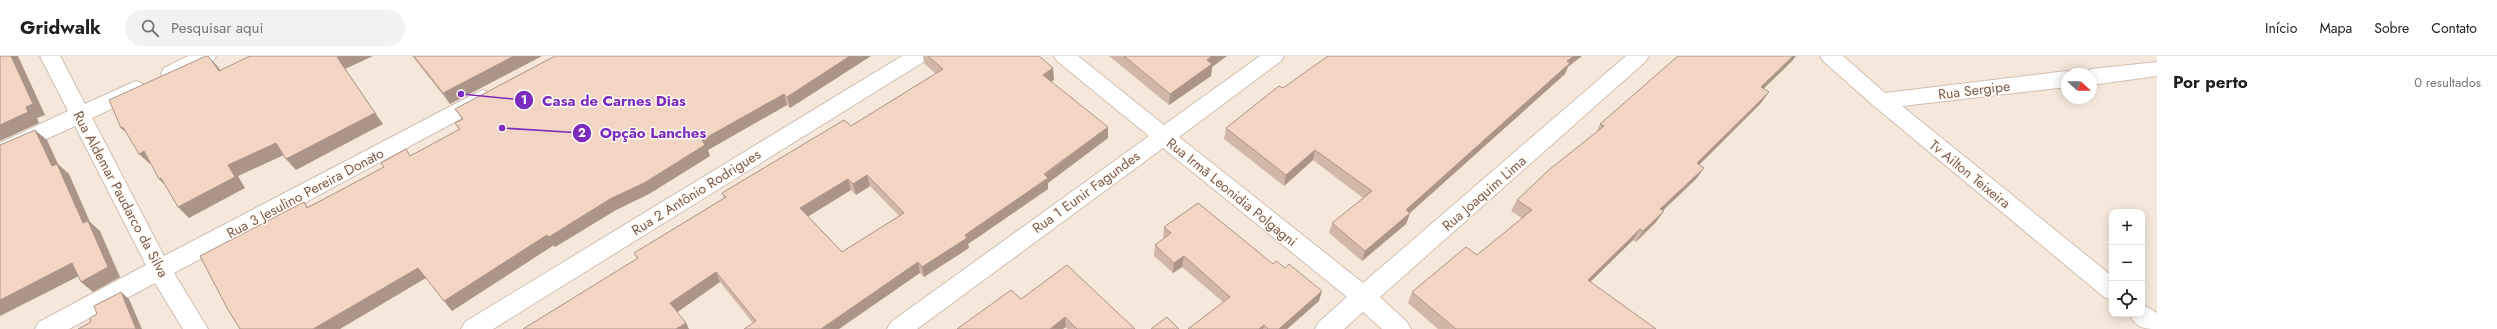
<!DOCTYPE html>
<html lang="pt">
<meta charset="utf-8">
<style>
body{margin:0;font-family:Jost,sans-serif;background:#f2f2f2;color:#202124}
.controls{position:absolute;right:12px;bottom:12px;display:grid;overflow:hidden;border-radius:8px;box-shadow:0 2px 10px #0003}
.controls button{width:36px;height:36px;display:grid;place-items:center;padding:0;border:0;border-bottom:1px solid #e0e0e0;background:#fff;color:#202124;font:20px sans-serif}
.compass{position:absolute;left:2061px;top:12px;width:36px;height:36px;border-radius:50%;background:#fff;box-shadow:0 2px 10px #0003;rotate:112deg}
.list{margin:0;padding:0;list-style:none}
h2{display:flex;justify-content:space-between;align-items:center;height:52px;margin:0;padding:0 16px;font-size:17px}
h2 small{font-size:13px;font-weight:400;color:#757577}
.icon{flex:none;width:22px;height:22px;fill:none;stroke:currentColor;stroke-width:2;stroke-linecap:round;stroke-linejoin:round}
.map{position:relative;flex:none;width:2157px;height:273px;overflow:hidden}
header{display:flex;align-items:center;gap:24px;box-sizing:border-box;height:56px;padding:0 20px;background:#fff;border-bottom:1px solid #e0e0e0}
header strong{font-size:19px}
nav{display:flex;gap:22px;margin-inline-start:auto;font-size:14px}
.search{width:280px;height:36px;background:#f2f2f2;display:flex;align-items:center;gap:10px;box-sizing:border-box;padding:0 14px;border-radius:22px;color:#757577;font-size:15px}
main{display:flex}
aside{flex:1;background:#fff}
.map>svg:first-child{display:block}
.residential{fill:#f5e8da;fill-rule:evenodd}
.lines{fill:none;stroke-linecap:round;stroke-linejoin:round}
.minor-casing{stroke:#d1beb0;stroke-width:2}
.minor{fill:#fff;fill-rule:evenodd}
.wall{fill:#d1b7a8;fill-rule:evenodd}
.shaded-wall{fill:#aa9588}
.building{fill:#f3d5c3;stroke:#aa9588;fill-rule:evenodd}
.labels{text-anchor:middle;stroke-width:3;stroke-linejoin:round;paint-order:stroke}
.street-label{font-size:14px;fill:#7a5c4d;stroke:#fffaf3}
.leader{fill:none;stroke:#7b2cbf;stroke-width:1.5}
.callout-dot{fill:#7b2cbf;stroke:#fffaf3;stroke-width:1.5}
.mark-label{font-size:12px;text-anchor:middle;font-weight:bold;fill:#fff}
.callout-label{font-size:15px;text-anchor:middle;font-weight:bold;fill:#7b2cbf;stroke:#fffaf3;stroke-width:3;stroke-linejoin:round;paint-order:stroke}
</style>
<header>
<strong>Gridwalk</strong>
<div class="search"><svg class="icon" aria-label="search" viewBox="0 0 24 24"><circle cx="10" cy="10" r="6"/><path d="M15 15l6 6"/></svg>Pesquisar aqui</div>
<nav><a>Início</a><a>Mapa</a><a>Sobre</a><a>Contato</a></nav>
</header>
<main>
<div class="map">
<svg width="2157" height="273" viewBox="0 0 2157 273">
<rect width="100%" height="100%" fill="#fdf6ec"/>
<!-- residential -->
<path class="residential" d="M0 0H2157V273H0ZM2067 18H2091V42H2067ZM2112 156H2142V258H2112Z"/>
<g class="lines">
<!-- minor casing -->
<g class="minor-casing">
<g id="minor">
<polygon points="40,0 60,0 85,48 129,28 136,25 143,28 146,33 143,38 92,62 164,200 476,37 483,34 490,37 493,42 490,47 174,217 208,273 183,273 155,227 69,273 35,273 39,266 146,209 75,70 0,104 0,87 68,55"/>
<path d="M188 0H216L213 5C199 12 179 27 164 22L161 17 164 12Z"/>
<polygon points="902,0 928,0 925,5 493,273 461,273 465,266"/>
<polygon points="1054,0 1078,0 1164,69 1260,0 1284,0 1281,5 1179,81 1363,227 1626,0 1649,0 1646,5 1380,241 1407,266 1411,273 1382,273 1363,256 1344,273 1315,273 1319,266 1347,241 1163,92 917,273 887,273 891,266 1149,80 1057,5"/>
<polygon points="1820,0 1843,0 1885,37 2067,15 2074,18 2067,18 2067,31 1902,50 2112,220 2112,244 2104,241 1874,50 1823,5"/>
<polygon points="2157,6 2157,20 2091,29 2091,18 2083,18 2091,13"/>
<path d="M2142 248 2157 257V273C2143 273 2136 271 2129 258H2142Z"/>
</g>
</g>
<!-- minor -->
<use href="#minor" class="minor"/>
</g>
<!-- wall -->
<g class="wall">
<polygon points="412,0 542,0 450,48"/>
<polygon points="871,0 790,52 787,49 708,94 710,100 649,138 616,154 555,191 554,189 452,255 426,222 200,200 304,146 308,151 410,100 459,74 455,67 462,63 455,53"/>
<path d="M923 0H1039L1053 12 1054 24 1051 25 1108 82 1048 127V133L968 188 969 192 924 221 920 217 753 267 720 226 677 256 686 267 689 273H523L637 203 634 197 724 142 722 137 851 70 936 18 924 7ZM870 130 899 160 842 196 808 160 851 134 856 139Z"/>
<polygon points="1109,0 1227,0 1212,11 1211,20 1169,49"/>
<polygon points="1792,5 1763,33 1769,36 1760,48 1699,109 1704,112 1696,123 1663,154 1656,166 1636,186 1633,184 1590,226 1656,273 1438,273 1408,247 1412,236 1477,199 1522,162 1511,155 1517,144 1596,77 1600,68"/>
<polygon points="1568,11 1565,18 1410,157 1406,168 1362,205 1329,177 1332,167 1363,142 1313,104 1284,130 1224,83 1226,72 1283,32"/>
<polygon points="1164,171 1273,208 1319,245 1287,273 1188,273 1223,246 1182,211 1173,217 1154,200 1155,189 1164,182 1163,182"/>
<polygon points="1021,243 1135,273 1067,273 1066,271"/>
</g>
<!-- shaded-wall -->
<g class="shaded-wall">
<polygon points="11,0 18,0 45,59 37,62 39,67 0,85 0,69 26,51"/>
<polygon points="208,0 218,11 229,27 219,15"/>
<polygon points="340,0 373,0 345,13 383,68 296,114 286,103 337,1"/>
<polygon points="514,0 542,0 450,48 443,37"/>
<polygon points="850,0 871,0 790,52 787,41"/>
<polygon points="1212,0 1227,0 1212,11 1211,20 1169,49 1170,38 1207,4"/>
<polygon points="1574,0 1582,0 1568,11 1565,18 1402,164 1406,154 1567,5"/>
<polygon points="1793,0 1796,0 1792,5 1753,43 1761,31"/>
<polygon points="1053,12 1054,24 1044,30 1043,19"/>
<polygon points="1769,36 1760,48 1689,119 1697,107"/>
<polygon points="784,38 787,49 708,94 710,100 649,138 616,154 555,191 549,181 610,143 702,84"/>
<polygon points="123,71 133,83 121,72"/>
<polygon points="1108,71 1108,82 1048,127 1048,133 968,188 969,192 924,221 922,211"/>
<polygon points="35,74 47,84 58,108 69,118 90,166 100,175 120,221 93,236 81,226 83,167 52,110"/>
<polygon points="276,87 286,98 238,120 245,132 189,162 178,151 228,109"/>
<polygon points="1315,94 1313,104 1284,130 1286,119"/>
<polygon points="144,95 151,109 139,98"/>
<polygon points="1704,112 1696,123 1653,164 1660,153"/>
<polygon points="867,119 870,130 856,139 853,128"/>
<polygon points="161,122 170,134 159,123"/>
<polygon points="848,123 851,134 804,163 800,152"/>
<polygon points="1664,155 1656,166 1636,186 1643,175"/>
<polygon points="1410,157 1406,168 1362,205 1365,195"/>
<polygon points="1640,173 1633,184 1581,235 1588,224"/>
<polygon points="547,179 554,189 452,255 444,245"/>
<polygon points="1184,200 1182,211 1173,217 1174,207"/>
<polygon points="918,206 920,217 839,273 821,273"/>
<polygon points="72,207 85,217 0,260 0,244"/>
<polygon points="418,212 426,222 340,273 313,273"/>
<polygon points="716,216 720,226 676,257 670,247"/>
<polygon points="1322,235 1319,245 1287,273 1279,273"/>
<polygon points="121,236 129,243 142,273 136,273"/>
<polygon points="1065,261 1066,271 1063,273 1050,273"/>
<polygon points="686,267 689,273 676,273"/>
<polygon points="1264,269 1263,273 1259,273"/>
</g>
<!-- building -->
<g class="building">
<polygon points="0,0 11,0 33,48 26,51 28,56 0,69"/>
<polygon points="206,0 208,0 219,15 250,0 340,0 337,1 375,57 286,103 276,87 228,109 235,121 178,151 161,122 159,123 144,95 139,98 123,71 121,72 109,44"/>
<polygon points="414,0 514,0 443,37"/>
<polygon points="555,0 850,0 787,41 784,38 702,84 705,89 644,127 610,143 549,181 547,179 444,245 418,212 313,273 240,273 227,252 200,200 304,146 307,152 384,111 381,107 406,93 410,100 460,73 455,67 463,63 455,53"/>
<path d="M928 0H1039L1053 12 1043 19 1108 71 1044 118 1048 122 965 179 967 182 922 211 918 206 821 273H744L756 265 716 216 670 247 686 267 676 273H523L638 202 634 197 726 141 722 137 844 64 851 70 943 13ZM867 119 904 157 842 196 800 152 848 123 853 128Z"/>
<polygon points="1124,0 1212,0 1207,4 1212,8 1170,38"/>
<polygon points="1328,0 1574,0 1567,5 1570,7 1406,154 1410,157 1365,195 1332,167 1372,135 1315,94 1286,119 1226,72 1279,30 1283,32"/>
<polygon points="1678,0 1793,0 1761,31 1769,36 1697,107 1704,112 1660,153 1664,155 1643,175 1640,173 1588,224 1656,273 1456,273 1412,236 1466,191 1477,199 1532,154 1517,144 1550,113 1604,70 1600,68"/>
<polygon points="35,74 52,110 57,108 83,167 88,165 108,211 81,226 72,207 0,244 0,89"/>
<polygon points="1198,147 1273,208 1276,205 1285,212 1289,208 1322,235 1279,273 1268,273 1264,269 1259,273 1188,273 1230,241 1184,200 1174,207 1155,189 1171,177 1164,171"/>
<polygon points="1067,209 1135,273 1077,273 1065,261 1050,273 957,273 1011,234 1021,243"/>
<polygon points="121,236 136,273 78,273 91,266 90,262 97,258 94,250"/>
<polygon points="1167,261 1179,273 1151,273"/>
</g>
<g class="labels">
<!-- street labels -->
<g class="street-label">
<text transform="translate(1974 34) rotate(-7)" y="5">Rua Sergipe</text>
<text transform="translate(1970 118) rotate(39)" y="5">Tv Ailton Teixeira</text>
<text transform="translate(696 136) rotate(-32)" y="5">Rua 2 Antônio Rodrigues</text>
<text transform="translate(1086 136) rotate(-36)" y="5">Rua 1 Eunir Fagundes</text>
<text transform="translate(1232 136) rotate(39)" y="5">Rua Irmã Leonidia Polgagni</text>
<text transform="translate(305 137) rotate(-28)" y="5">Rua 3 Jesulino Pereira Donato</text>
<text transform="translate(1484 137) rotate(-41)" y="5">Rua Joaquim Lima</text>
<text transform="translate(121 138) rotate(62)" y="5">Rua Aldemar Paudarco da Silva</text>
</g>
</g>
<!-- callouts -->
<path class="leader" d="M461 38L524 44M502 72L582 77"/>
<g class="callout-dot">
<circle cx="461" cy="38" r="4"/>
<circle cx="502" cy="72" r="4"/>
<circle cx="524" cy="44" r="10"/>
<circle cx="582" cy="77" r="10"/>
</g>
<g class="mark-label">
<text x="524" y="48">1</text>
<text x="582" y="81">2</text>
</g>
<g class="callout-label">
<text x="614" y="50">Casa de Carnes Dias</text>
<text x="653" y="82">Opção Lanches</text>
</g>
</svg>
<div class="controls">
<button>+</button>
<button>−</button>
<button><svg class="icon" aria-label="locate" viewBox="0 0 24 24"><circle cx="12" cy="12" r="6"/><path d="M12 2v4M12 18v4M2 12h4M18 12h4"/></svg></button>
</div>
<svg class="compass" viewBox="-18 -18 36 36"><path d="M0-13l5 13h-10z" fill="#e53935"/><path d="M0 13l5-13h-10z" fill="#757577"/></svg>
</div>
<aside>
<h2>Por perto<small>0 resultados</small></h2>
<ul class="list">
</ul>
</aside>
</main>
